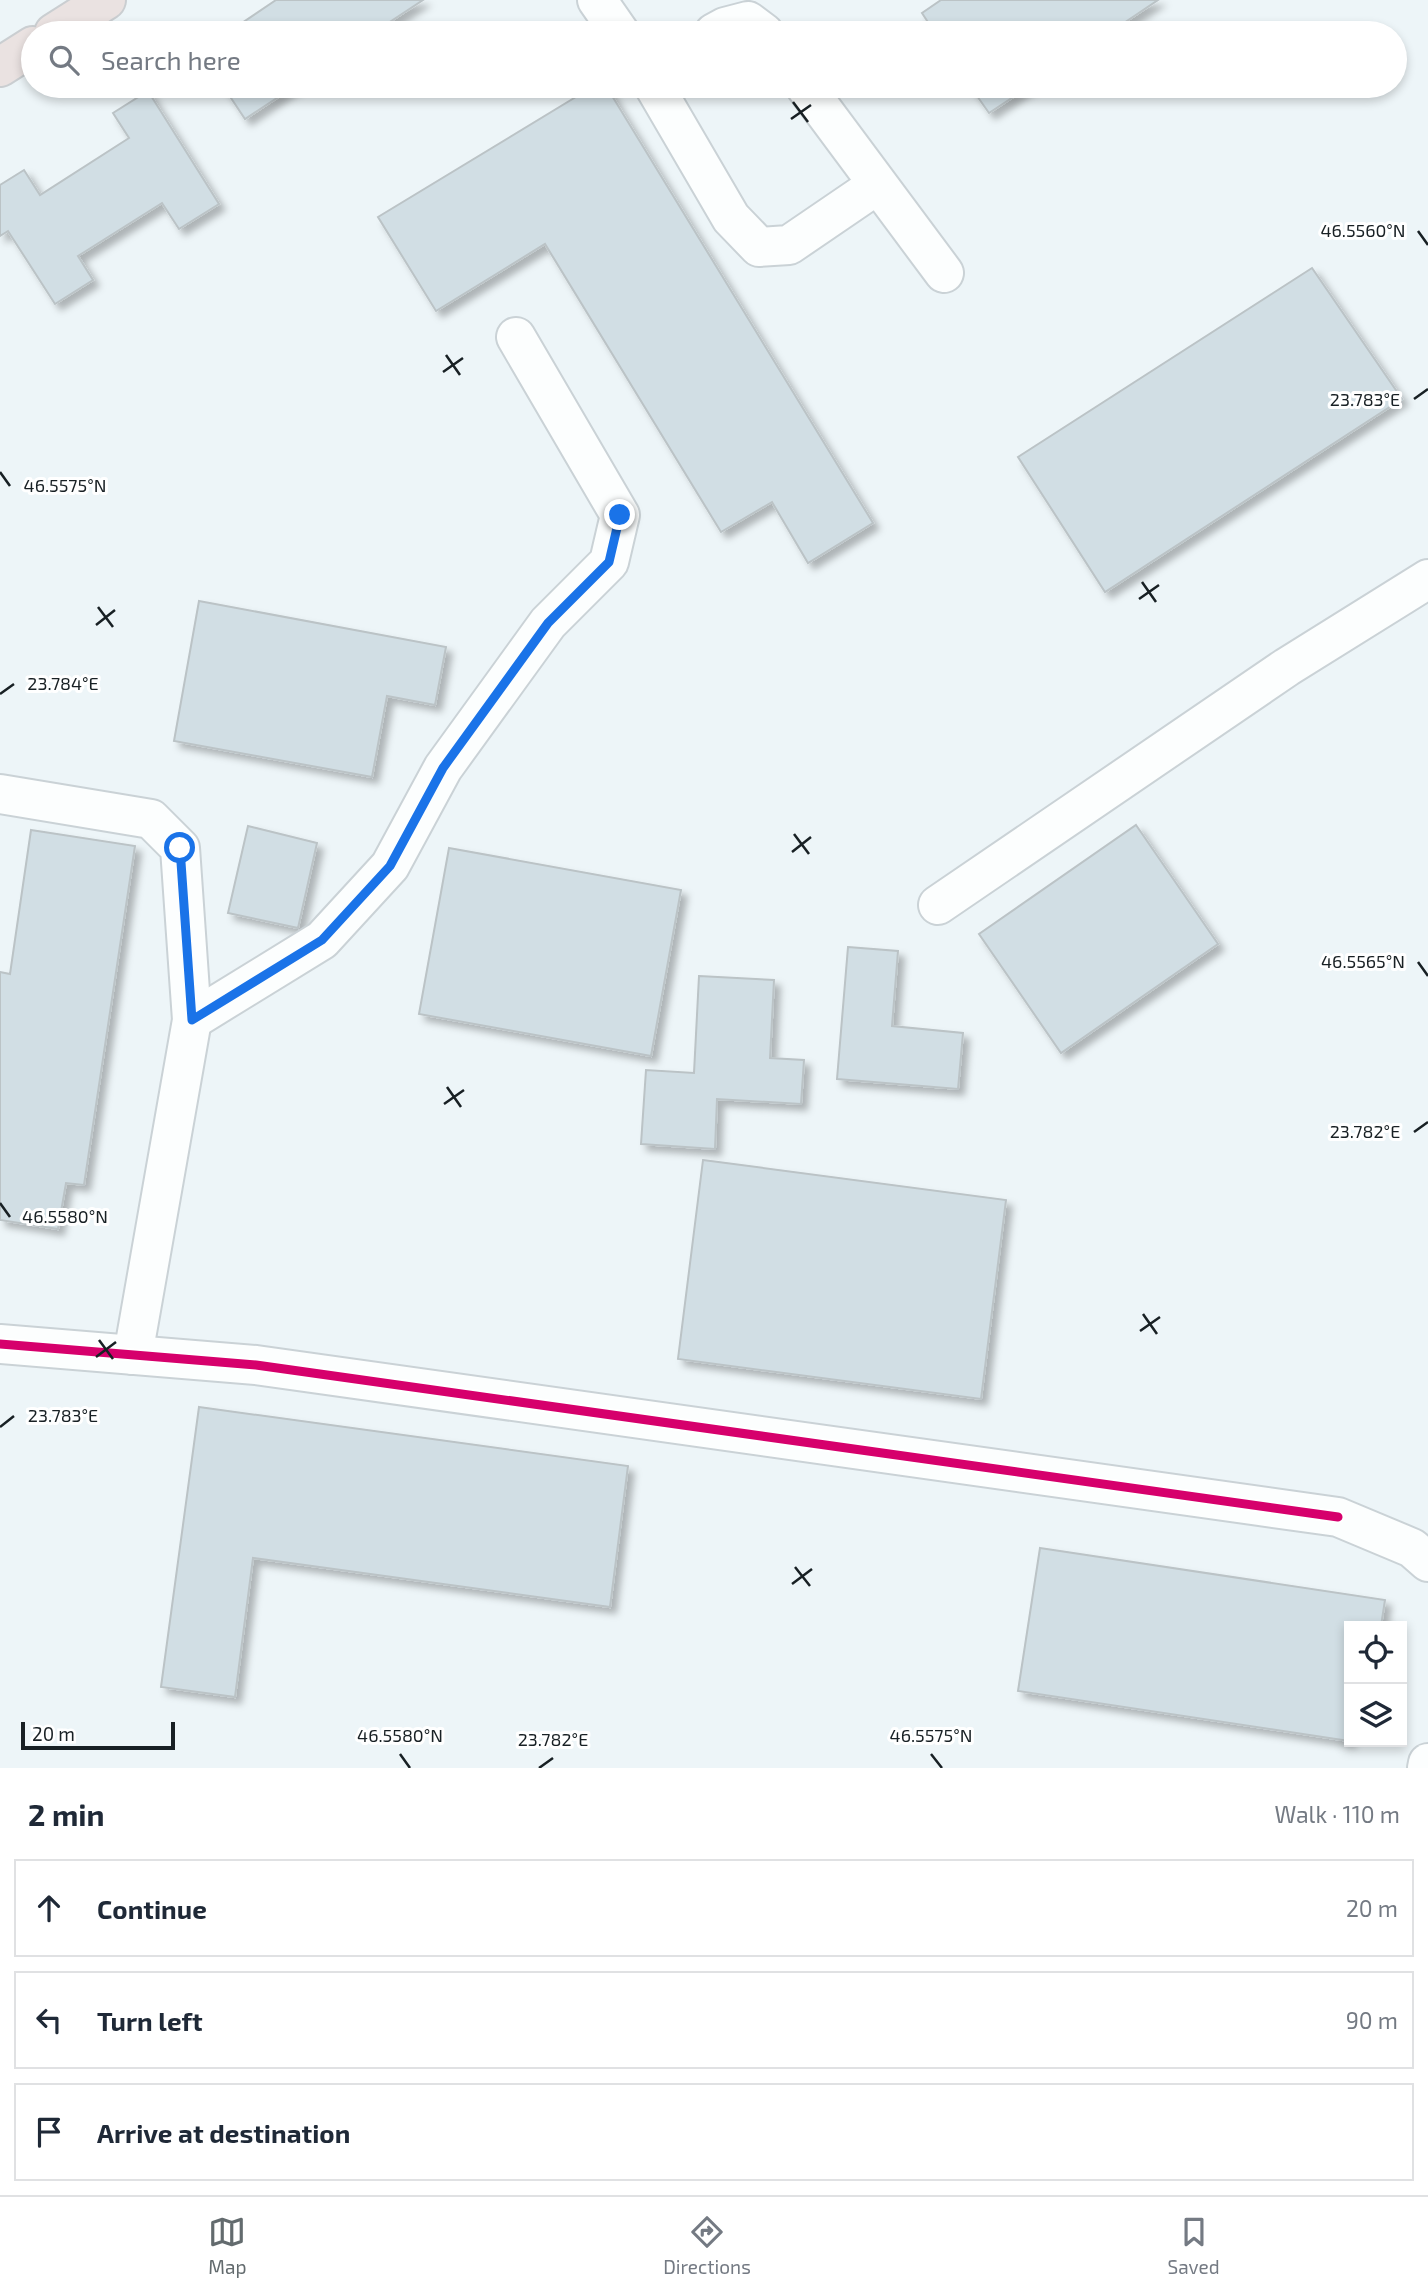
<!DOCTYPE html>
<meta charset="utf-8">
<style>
body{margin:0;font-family:"Exo 2",sans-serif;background:#f2f2f3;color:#1f2937}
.controls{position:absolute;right:21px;bottom:21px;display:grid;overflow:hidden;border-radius:0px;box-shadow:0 4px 10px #0003}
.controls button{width:63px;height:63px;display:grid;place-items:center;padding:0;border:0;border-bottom:2px solid #e0e1e3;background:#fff;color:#1f2937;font:35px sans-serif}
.scale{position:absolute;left:21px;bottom:18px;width:154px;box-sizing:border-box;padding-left:7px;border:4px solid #182024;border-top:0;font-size:19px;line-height:24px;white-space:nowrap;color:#182024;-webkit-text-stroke:5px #fff;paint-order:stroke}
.stop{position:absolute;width:21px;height:21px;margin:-16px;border:5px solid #1a73e8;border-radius:50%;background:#fff}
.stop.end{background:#1a73e8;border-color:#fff;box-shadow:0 2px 7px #0008}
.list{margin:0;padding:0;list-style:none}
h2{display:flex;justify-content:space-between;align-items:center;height:91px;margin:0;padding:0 28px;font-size:30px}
h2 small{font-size:23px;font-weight:400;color:#747a83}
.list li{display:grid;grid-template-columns:46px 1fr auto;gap:21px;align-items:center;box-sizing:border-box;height:98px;margin:0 14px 14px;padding:0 14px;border:2px solid #e0e1e3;border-radius:0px}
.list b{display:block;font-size:26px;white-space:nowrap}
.list em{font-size:23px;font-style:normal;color:#747a83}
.icon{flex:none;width:38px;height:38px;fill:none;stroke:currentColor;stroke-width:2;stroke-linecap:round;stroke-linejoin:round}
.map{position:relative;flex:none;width:1428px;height:1768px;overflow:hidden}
.search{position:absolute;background:#fff;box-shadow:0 4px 10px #0003;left:21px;right:21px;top:21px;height:77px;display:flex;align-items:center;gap:18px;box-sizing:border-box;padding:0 24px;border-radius:38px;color:#747a83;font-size:26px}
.sheet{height:427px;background:#fff}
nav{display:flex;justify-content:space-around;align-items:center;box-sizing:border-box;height:98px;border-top:2px solid #e0e1e3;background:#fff;font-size:19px;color:#747a83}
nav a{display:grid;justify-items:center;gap:4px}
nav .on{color:#636b6e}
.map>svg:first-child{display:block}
.building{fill:#d1dee4;stroke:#bbc3c6;stroke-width:2;filter:url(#shadow)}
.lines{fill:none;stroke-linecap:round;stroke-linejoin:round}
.minor-casing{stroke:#cad2d6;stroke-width:42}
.major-casing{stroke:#caced1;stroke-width:42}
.minor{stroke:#fcfefe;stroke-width:38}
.major{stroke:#eae2e1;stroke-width:38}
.cycleway-casing{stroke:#fff;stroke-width:13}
.cycleway{stroke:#d6006c;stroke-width:9}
.route{stroke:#1a73e8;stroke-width:9}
.ticks{fill:none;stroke:#182024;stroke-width:2.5}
.ticks-label{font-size:18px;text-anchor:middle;fill:#182024;stroke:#fff;stroke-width:6;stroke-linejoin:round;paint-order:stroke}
</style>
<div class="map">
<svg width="1428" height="1768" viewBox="0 0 1428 1768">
<defs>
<filter id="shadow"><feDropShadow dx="6" dy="6" stdDeviation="3.5" flood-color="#0004"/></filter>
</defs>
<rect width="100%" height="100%" fill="#edf5f8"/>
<!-- building -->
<g class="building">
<polygon points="276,0 423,0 373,33 227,33"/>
<polygon points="941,0 1158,0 1109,33 935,33 922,13"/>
<polygon points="223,86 295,86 245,119"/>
<polygon points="594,86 606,86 873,523 808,563 772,502 721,532 545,244 436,311 378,217"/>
<polygon points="970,86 1030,86 989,113"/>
<polygon points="148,91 219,204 179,229 162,203 78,256 93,280 55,304 8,231 0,236 0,185 24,170 40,195 129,138 113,113"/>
<polygon points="1312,268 1402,399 1105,592 1018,457"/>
<polygon points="199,601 446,647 435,705 387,696 372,777 174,741"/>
<polygon points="1136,825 1218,944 1061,1053 979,934"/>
<polygon points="248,826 317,843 298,928 228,913"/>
<polygon points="31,830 135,846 84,1185 66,1183 58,1229 0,1220 0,972 10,974"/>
<polygon points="449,848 681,890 651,1056 419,1014"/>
<polygon points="848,947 898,951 892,1026 963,1033 958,1089 837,1079"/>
<polygon points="699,976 774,980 770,1058 804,1060 801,1104 717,1099 715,1149 641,1144 646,1070 694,1073"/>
<polygon points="703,1160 1006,1200 981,1399 678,1359"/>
<polygon points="199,1407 628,1466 610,1607 253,1558 235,1697 161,1687"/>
<polygon points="1040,1548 1385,1600 1381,1626 1349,1626 1349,1741 1018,1691"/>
</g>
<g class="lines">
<!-- minor casing -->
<g class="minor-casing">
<g id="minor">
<polyline points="597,0 620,33"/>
<polyline points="714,33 725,27 748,21 764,33"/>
<polyline points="654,86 731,218 759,247 789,245 877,185"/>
<polyline points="805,86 944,273"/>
<polyline points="0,794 151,819 180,848 192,1020 133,1355"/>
<polyline points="938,905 1287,667 1428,579"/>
<polyline points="192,1020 322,940 390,866 443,768 548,623 609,562 620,515 516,337"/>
<polyline points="0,1344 256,1365 1338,1517 1412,1548 1428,1562"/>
<polyline points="1427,1768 1428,1763"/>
</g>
</g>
<!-- major casing -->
<g class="major-casing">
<g id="major">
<polyline points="54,33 106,0"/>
<polyline points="0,67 33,46"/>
</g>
</g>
<!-- minor -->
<use href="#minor" class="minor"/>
<!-- major -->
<use href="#major" class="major"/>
<!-- cycleway casing -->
<g class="cycleway-casing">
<polyline id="cycleway" points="0,1344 256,1365 1338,1517"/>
</g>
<!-- cycleway -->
<use href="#cycleway" class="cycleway"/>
</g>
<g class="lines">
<!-- route -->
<polyline class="route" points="180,848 192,1020 322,940 390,866 443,768 548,623 609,562 620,515"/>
</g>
<!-- ticks -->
<path class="ticks" d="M793 102 808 122M791 119 811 105M1418 231 1428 245M446 355 460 375M443 372 463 358M1414 399 1428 389M0 472 10 486M1142 582 1156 602M1139 599 1159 585M98 607 113 627M96 625 115 610M0 694 14 684M794 834 809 854M792 852 811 837M1418 962 1428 976M447 1087 461 1107M444 1104 464 1090M1414 1132 1428 1122M0 1203 10 1217M1143 1314 1157 1334M1140 1331 1160 1317M99 1340 113 1359M96 1357 116 1342M0 1427 14 1416M795 1567 810 1586M792 1584 812 1569M400 1754 410 1768M931 1754 942 1768M539 1768 553 1758"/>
<g class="ticks-label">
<text x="1363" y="237">46.5560°N</text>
<text x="1365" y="406">23.783°E</text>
<text x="65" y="492">46.5575°N</text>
<text x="63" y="690">23.784°E</text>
<text x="1363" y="968">46.5565°N</text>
<text x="1365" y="1138">23.782°E</text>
<text x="65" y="1223">46.5580°N</text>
<text x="63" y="1422">23.783°E</text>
<text x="400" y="1742">46.5580°N</text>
<text x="931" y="1742">46.5575°N</text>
<text x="553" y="1746">23.782°E</text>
</g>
</svg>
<div class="controls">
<button><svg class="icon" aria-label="locate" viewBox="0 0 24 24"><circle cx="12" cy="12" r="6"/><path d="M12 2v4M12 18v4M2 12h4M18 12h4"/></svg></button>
<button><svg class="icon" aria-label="layers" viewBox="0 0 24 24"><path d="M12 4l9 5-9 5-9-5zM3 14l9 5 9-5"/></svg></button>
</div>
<div class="scale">20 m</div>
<div class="stop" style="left:180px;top:848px"></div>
<div class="stop end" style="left:620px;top:515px"></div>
<div class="search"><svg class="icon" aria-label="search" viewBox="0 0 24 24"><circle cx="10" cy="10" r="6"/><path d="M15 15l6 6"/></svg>Search here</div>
</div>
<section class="sheet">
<h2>2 min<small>Walk · 110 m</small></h2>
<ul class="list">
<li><svg class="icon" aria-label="ahead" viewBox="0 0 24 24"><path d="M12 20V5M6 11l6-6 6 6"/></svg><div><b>Continue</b></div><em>20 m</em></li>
<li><svg class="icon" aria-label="left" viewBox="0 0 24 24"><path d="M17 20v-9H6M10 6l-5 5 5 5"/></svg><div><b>Turn left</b></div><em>90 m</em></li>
<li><svg class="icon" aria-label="arrive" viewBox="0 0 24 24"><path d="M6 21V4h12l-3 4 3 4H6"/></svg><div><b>Arrive at destination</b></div></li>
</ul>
</section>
<nav>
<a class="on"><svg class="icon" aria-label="map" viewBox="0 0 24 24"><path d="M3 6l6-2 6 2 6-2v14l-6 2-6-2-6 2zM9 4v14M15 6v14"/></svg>Map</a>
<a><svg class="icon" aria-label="directions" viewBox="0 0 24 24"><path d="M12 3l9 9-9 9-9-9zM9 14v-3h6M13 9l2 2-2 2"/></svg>Directions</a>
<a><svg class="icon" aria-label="saved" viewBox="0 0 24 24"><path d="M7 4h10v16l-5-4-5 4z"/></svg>Saved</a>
</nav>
